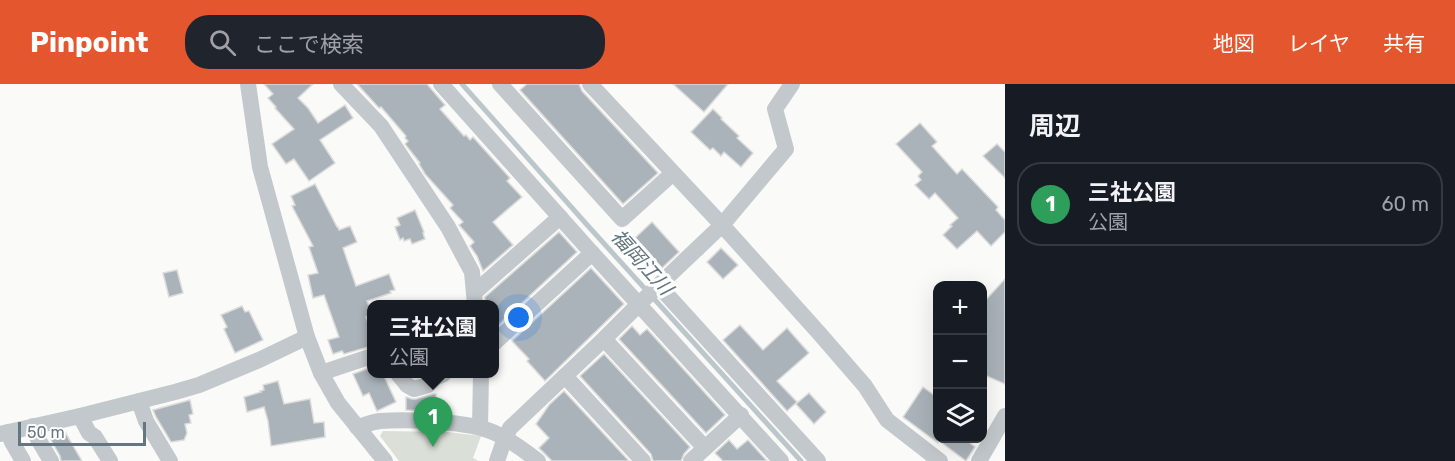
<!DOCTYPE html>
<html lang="ja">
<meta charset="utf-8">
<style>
body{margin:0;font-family:Rubik,"Noto Sans JP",sans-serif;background:#20242c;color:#f1f3f6}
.controls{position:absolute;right:18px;bottom:18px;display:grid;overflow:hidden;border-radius:12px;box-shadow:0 6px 24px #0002}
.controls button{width:54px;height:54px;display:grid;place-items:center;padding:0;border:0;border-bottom:2px solid #363941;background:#171b24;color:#f1f3f6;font:30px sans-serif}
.scale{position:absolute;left:18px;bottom:15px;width:128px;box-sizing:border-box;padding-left:6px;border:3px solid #657683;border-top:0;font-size:16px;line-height:21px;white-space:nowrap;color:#657683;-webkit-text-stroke:4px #fff;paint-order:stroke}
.you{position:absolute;left:519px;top:234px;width:21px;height:21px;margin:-15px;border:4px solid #fff;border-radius:50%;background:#1a73e8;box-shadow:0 0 0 9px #1a73e833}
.badge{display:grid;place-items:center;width:39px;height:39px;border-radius:50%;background:#e4572e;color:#fff;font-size:20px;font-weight:700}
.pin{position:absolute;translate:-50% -50px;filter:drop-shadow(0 2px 3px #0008)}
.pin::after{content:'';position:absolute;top:32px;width:21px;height:18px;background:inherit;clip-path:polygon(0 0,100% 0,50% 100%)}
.popup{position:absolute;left:367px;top:216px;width:132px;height:78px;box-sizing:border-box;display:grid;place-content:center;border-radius:12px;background:#171b24;filter:drop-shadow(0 2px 4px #0005);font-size:20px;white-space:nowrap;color:#9ea1a6}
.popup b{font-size:22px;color:#f1f3f6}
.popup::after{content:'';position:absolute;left:50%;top:100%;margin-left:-12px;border:12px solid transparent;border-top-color:#171b24}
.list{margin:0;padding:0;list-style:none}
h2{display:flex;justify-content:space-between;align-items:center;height:78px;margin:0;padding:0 24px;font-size:26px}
h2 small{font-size:20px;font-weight:400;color:#9ea1a6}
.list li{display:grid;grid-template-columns:39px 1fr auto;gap:18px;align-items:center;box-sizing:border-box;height:84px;margin:0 12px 12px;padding:0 12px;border:2px solid #363941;border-radius:24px}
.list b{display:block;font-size:22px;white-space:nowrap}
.list p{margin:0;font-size:20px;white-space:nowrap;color:#9ea1a6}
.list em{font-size:20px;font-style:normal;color:#9ea1a6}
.icon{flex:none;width:33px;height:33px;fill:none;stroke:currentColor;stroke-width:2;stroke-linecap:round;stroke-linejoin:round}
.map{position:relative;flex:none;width:1005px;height:377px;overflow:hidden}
header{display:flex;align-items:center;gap:36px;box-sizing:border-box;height:84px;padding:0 30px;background:#e4572e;color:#fff}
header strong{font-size:28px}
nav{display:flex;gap:33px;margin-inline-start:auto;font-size:21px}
.search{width:420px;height:54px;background:#20242c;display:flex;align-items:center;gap:15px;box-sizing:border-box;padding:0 21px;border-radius:24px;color:#9ea1a6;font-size:22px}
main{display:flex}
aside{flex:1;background:#171b24}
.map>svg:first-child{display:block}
.green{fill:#dadfd7}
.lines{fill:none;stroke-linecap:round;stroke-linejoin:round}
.stream{stroke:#bbc7cb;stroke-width:5}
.building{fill:#aab3b9;stroke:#dcdcda;stroke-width:1.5}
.minor{stroke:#c3c8cc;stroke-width:16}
.labels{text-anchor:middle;stroke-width:6;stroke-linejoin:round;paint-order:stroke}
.water-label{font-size:20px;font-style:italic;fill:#60757c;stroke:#fff}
</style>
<header>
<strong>Pinpoint</strong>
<div class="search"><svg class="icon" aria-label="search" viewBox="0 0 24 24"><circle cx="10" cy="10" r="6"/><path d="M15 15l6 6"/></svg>ここで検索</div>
<nav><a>地図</a><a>レイヤ</a><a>共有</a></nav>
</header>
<main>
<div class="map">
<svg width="1005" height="377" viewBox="0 0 1005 377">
<rect width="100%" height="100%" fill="#fafaf8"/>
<!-- green -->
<polygon class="green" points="383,347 447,348 481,352 473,374 479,377 399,377 380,352"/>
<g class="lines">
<!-- stream -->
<polyline class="stream" points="462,0 589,143 801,377"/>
</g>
<!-- building -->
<g class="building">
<polygon points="264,0 313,0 298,14 308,24 318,39 345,21 353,34 320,56 335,79 309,97 294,75 286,80 272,60 294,45 275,24 276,23 268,14 273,10"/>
<polygon points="357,0 427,0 445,21 440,25 464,52 466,51 470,56 473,53 510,94 507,97 522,113 493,138 513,161 483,187 477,172 470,162 474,158 459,141 463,138 450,124 453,121 425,90 419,80 420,79 405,60 408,57 405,54 406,52 381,23 379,24"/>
<polygon points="527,0 579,0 582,7 658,89 623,120 520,6"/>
<polygon points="673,0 728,0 704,28"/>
<polygon points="713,25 722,34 721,35 739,52 737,54 753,69 741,83 724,68 721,72 713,64 710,66 691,48"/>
<polygon points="920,39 937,58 932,62 957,90 962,85 998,123 996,126 1005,136 1005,148 991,162 977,147 957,165 943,151 952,142 950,141 958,134 935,109 929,115 915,101 921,96 918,92 922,88 896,60"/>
<polygon points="997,60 1005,68 1005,94 983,72"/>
<polygon points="315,100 337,143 338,143 339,146 350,142 357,158 343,164 356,202 389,190 395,206 390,207 391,209 367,217 371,228 369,229 370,231 366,233 372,248 372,262 344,270 342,267 333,270 328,256 339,253 324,211 313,214 308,191 318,189 309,163 313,162 292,122 295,121 291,112"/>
<polygon points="415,126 424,148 423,149 425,155 412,160 410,155 404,157 403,154 400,156 395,143 400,141 397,134"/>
<polygon points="652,138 679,168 662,184 635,154"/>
<polygon points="559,148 577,168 498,241 495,237 495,220 489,220 485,216 485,213"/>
<polygon points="721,164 738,181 723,195 707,178"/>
<polygon points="591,184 624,220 545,297 527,277 529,275 512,257"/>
<polygon points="177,186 183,209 169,213 163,189"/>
<polygon points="1005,195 1005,300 982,290 982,220"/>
<polygon points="242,222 245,228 249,227 263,256 235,269 224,245 227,243 221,231"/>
<polygon points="740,241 763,266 787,244 809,269 777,297 797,318 787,327 723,256"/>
<polygon points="632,242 640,251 647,245 725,331 706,349 619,255"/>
<polygon points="604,270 690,363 684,370 681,377 653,377 651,370 580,292"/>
<polygon points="372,283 372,290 383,290 396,318 377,327 369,309 363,312 353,290"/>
<polygon points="278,297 284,320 310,315 314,339 324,338 325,353 271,362 268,337 264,323 247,328 244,313 261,308 260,307 264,306 263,301"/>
<polygon points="923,303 938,314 938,354 964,354 975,363 966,377 938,356 938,359 903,333"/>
<polygon points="564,307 629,377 552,377 539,364 549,354 536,340 549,321"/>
<polygon points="809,309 826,328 814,340 796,320"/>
<polygon points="433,310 436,310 436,327 406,326 406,313 412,315 416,315"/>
<polygon points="190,316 193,330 189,331 191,339 185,340 187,349 184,356 171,358 156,333 153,326"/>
<polygon points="65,348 82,377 61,377 60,372 51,356"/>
<polygon points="729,356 737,365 748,356 767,377 723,377 715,369"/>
</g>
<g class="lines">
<!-- minor -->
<g class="minor">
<polyline points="248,0 260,83 307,253 321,289 338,319 385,377"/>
<polyline points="341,0 381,42 448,143 472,188 475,220"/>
<polyline points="441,0 592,169 781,377"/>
<polyline points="500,0 622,135 673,89"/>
<polyline points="590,0 722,141 819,249 865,302 887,336 940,377"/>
<polyline points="659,202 818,377"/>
<polyline points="474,209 560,133"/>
<polyline points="604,255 705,364"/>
<polyline points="494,259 592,169"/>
<polyline points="321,289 372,272"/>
<polyline points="398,290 407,301 414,305 428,301 435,294 444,290"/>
<polyline points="565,292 643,377"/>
<polyline points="139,317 146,337 170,377"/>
<polyline points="80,332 89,349 95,353 110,377"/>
<polyline points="33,342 38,355 51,377"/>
<path d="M357 343C365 341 372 338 380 337 409 335 470 337 495 349 511 356 525 367 538 377"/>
<polyline points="480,343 481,290"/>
<polyline points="8,348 12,358 23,377"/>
<polyline points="0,350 80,332 175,308 199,301 259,276 307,253"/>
<polyline points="497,377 505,354 510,344 604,255 639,220 722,141 786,65 775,25 792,0"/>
<polyline points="691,377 741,331"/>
<polyline points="979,377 1005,332"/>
</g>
</g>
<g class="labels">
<!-- water labels -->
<g class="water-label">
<text transform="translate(642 178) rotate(48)" y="7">福岡江川</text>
</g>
</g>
</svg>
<div class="controls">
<button>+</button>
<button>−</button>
<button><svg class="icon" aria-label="layers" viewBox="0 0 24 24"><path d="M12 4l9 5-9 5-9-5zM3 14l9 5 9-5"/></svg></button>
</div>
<div class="scale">50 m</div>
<div class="you"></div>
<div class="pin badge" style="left:433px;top:363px;background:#2e9e5b">1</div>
<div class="popup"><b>三社公園</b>公園</div>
</div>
<aside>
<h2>周辺<small></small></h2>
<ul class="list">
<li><span class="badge" style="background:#2e9e5b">1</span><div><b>三社公園</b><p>公園</p></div><em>60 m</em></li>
</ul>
</aside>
</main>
